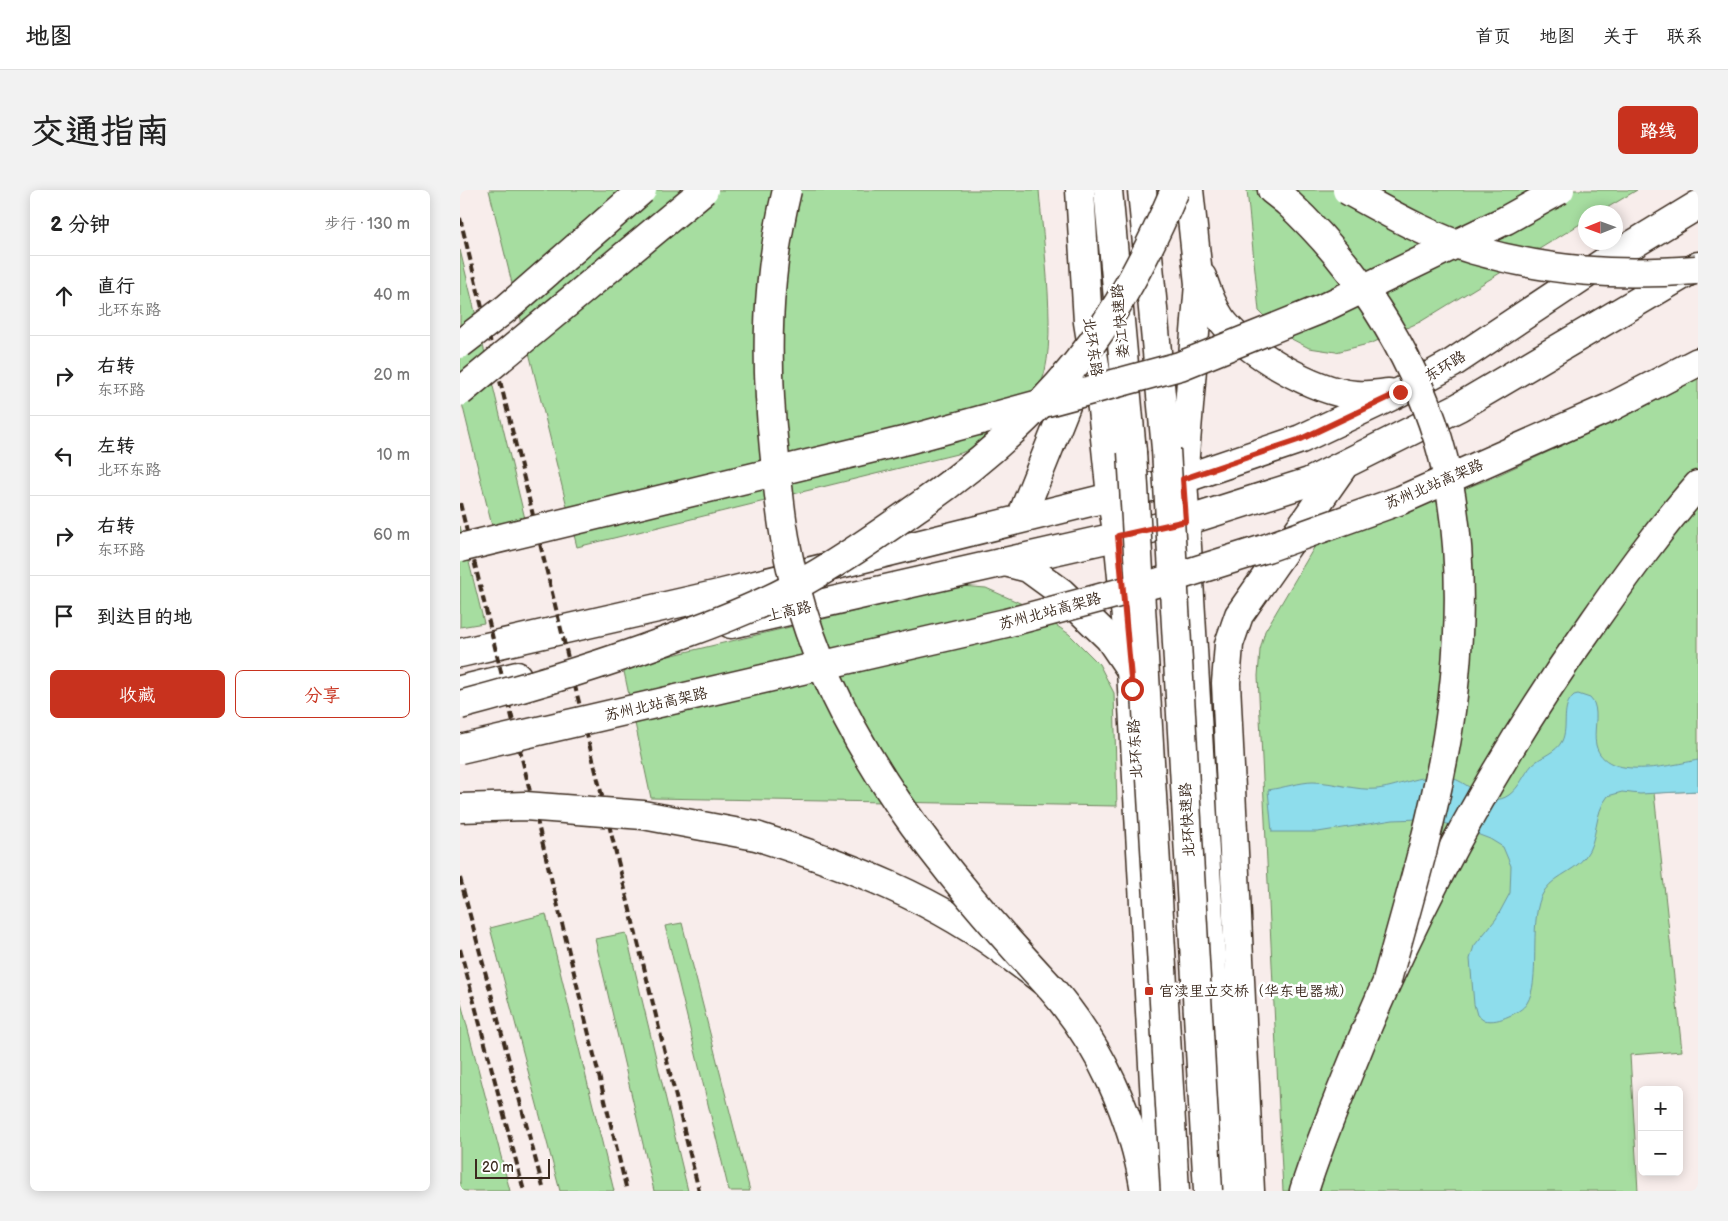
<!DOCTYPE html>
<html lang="zh">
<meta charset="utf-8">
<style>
body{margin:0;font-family:"Balsamiq Sans","LXGW WenKai TC",sans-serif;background:#f2f2f2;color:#222}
.controls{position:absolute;right:15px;bottom:15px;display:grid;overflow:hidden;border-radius:8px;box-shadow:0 2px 12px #0003}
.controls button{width:45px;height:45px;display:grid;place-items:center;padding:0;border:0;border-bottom:1px solid #e0e0e0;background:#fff;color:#222;font:25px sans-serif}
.compass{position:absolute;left:1118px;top:15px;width:45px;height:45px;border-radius:50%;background:#fff;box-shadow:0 2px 12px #0003;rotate:269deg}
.scale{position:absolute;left:15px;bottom:12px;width:75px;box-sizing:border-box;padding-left:5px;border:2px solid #3b2a1e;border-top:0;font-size:14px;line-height:18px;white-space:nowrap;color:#3b2a1e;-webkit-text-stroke:4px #fff;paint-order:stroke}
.stop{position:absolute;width:15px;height:15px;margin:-11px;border:4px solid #c8321e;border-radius:50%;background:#fff}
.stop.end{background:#c8321e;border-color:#fff;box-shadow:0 1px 5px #0008}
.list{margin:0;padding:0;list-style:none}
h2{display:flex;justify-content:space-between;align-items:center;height:65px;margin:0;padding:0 20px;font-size:21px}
h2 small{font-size:16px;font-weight:400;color:#767676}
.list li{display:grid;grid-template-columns:32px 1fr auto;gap:15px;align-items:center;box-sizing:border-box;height:80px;padding:0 20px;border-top:1px solid #e0e0e0}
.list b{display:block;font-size:19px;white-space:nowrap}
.list p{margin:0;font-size:16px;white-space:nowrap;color:#767676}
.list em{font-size:16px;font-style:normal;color:#767676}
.actions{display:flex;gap:10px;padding:15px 20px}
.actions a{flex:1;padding:11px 0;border:1px solid #c8321e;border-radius:8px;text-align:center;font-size:18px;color:#c8321e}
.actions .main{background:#c8321e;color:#fff}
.icon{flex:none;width:28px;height:28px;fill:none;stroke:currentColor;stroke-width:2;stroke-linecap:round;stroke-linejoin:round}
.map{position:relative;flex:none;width:1238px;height:1001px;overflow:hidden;border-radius:8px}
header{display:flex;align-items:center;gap:30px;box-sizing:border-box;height:70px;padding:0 25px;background:#fff;border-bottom:1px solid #e0e0e0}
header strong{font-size:24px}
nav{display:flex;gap:28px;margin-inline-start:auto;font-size:18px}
.intro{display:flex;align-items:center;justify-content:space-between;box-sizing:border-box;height:120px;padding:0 30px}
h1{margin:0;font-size:35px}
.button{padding:12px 22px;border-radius:8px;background:#c8321e;color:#fff;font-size:18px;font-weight:700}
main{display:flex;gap:30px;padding:0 30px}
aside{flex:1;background:#fff;border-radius:8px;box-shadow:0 2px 12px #0003}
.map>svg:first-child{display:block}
.green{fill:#a6dda0;stroke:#70845f}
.water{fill:#8eddec;stroke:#6d959a}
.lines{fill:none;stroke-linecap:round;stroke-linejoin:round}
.primary-casing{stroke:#3b2a1e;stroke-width:31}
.trunk-casing{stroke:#3b2a1e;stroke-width:31}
.primary{stroke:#fff;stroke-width:28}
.trunk{stroke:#fff;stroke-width:28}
.rail{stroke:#3b2a1e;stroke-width:4;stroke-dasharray:8 4;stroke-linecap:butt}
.trunk-bridge-casing{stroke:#3b2a1e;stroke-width:31;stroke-linecap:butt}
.trunk-bridge{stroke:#fff;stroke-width:28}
.route{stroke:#c8321e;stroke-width:6}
.poi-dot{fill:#c8321e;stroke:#fff;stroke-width:2}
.labels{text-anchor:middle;stroke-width:5;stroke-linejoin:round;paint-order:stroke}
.street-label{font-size:15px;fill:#3b2a1e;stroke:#fff}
.poi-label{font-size:15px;fill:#3b2a1e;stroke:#fff;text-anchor:start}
</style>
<header>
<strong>地图</strong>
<nav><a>首页</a><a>地图</a><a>关于</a><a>联系</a></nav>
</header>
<div class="intro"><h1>交通指南</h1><a class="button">路线</a></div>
<main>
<aside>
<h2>2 分钟<small>步行 · 130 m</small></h2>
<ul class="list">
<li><svg class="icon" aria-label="ahead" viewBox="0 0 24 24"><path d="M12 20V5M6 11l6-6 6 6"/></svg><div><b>直行</b><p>北环东路</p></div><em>40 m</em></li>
<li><svg class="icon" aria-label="right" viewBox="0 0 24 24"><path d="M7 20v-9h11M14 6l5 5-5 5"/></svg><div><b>右转</b><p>东环路</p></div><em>20 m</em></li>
<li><svg class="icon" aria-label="left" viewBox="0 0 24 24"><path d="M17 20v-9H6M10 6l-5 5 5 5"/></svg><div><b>左转</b><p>北环东路</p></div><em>10 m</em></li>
<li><svg class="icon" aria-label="right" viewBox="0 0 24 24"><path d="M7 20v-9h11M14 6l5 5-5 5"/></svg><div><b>右转</b><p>东环路</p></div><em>60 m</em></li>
<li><svg class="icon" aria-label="arrive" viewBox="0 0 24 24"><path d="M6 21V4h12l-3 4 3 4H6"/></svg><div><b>到达目的地</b></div></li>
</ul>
<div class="actions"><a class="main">收藏</a><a>分享</a></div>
</aside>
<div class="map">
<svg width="1238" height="1001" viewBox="0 0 1238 1001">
<rect width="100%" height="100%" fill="#f8edeb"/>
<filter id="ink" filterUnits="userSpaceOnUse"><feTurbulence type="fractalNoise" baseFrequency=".02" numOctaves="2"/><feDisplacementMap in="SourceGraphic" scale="10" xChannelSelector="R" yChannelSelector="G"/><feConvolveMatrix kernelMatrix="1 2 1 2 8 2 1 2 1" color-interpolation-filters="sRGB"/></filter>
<g filter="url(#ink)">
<!-- green -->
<g class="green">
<path d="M29 0H579C582 44 600 162 579 197 572 208 559 217 549 227 533 243 523 254 501 263L117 357Z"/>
<polygon points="787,0 1177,0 1140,22 1126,22 1125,31 960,132 912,153 876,162 849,158 822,144 799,121"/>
<polygon points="0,60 66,333 33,340 0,205"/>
<polygon points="1238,188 1238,601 1194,603 1222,861 1170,865 1178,1001 823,1001 798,486 800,460 805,441 855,356 1027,290 1179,220"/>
<polygon points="0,336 24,433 0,437"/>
<polygon points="501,396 526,398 569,417 609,444 639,474 654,503 657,616 191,608 163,477"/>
<polygon points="86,724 154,1001 100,1001 30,738"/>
<polygon points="222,733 290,1001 269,1001 205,736"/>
<polygon points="166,743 228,1001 194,1001 135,749"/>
<polygon points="0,809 50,1001 0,1001"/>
</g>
<!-- water -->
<path class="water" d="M1118 504 1130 508 1134 513C1139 526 1133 541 1136 555 1145 592 1212 575 1238 570V601L1180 604 1162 602 1148 606C1133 624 1139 649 1125 667 1112 684 1090 686 1081 707 1069 736 1081 791 1067 813 1063 819 1056 823 1049 826 1040 830 1033 832 1023 830L1017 825 1014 814 1010 769 1014 756 1036 729 1050 703 1051 676 1043 657 1030 649 1009 641 984 633 960 629 933 630 858 642H812L808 600C822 598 841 592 853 592 874 592 896 601 917 599 943 596 963 582 991 588 1010 592 1028 620 1049 605 1060 597 1064 584 1072 575 1081 566 1096 563 1102 551 1109 536 1100 517 1114 505Z"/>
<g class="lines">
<!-- primary casing -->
<g class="primary-casing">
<g id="primary">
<polyline points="620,0 628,132 642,219 651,306 658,346 671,480 700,1001"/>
<polyline points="729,0 739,94 723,289 765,1001"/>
<path d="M742 87C747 102 752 116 761 129 786 162 853 201 895 205 906 206 918 204 929 203"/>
<polyline points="561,328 617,188"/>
<polyline points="545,372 568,378 601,402 649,448 670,479"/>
<polyline points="271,434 726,331 849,292 999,217 1238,76"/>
<polyline points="0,463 259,404 723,289 841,249 940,202 991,174 1149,69 1238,15"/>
<polyline points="0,500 57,486"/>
<polyline points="790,1001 766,493 769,454 779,425 882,278"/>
</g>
</g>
<!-- trunk casing -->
<g class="trunk-casing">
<g id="trunk">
<polyline points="648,0 672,262"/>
<polyline points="682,0 706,259"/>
<polyline points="812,0 826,11"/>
<polyline points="1151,217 1238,172"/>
<path d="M296 646C388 675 477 709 554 769 566 778 580 787 590 797 640 854 673 927 685 1001"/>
<path d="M844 1001C860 950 881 902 901 852 963 703 1040 563 1134 431 1167 384 1200 338 1238 295"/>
</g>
</g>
<!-- primary -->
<use href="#primary" class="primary"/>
<!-- trunk -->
<use href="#trunk" class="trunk"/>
<!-- rail -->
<g class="rail">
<polyline points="0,28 239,1001"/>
<polyline points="0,313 167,1001"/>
<polyline points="0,688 84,1001"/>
<polyline points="0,759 64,1001"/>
</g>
<!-- trunk-bridge casing -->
<g class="trunk-bridge-casing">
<g id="trunk-bridge">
<path d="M327 0C306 88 305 169 314 259 319 306 323 352 336 398 377 555 482 680 589 796"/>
<path d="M887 0C927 22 970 47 1014 60 1091 82 1157 86 1236 80"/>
<path d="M826 11C896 76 950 158 978 249 1008 348 1002 470 983 570 969 644 947 717 927 790"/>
<polyline points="0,154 48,117 182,0"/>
<polyline points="0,202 244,0"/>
<polyline points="706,259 748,1001"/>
<polyline points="672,262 715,1001"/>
<polyline points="0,358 447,250 720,176 859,120 1046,30 1100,0"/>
<path d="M0 515C76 495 151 472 224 444 260 431 296 417 330 399 376 375 419 344 462 314 526 269 585 217 632 153 666 106 692 54 715 0"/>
<polyline points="0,559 546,433 696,393 807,358 941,310 1151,217"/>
<polyline points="0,618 65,616 183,625 296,646"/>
</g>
</g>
<!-- trunk-bridge -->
<use href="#trunk-bridge" class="trunk-bridge"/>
</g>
</g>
<g class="lines" filter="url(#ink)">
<!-- route -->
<polyline class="route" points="672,499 658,346 726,331 723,289 841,249 940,202"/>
</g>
<!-- markers -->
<rect class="poi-dot" x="684" y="796" width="10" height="10" rx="2.5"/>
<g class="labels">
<!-- street labels -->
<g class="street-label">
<text transform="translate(660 131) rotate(-95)" y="5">娄江快速路</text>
<text transform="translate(633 157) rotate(82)" y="5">北环东路</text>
<text transform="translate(985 176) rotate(-31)" y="5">东环路</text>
<text transform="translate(974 294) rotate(-23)" y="5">苏州北站高架路</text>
<text transform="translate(329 421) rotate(-13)" y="5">上高路</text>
<text transform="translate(590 421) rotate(-15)" y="5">苏州北站高架路</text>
<text transform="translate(196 514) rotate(-13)" y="5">苏州北站高架路</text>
<text transform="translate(675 559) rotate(-93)" y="5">北环东路</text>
<text transform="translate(727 630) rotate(-93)" y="5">北环快速路</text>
</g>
<!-- poi labels -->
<g class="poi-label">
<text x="699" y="806">官渎里立交桥（华东电器城）</text>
</g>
</g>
</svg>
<div class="controls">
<button>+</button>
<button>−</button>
</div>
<svg class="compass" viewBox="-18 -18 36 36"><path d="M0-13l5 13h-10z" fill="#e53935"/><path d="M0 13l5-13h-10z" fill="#767676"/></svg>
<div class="scale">20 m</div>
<div class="stop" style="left:672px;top:499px"></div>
<div class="stop end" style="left:940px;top:202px"></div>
</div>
</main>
